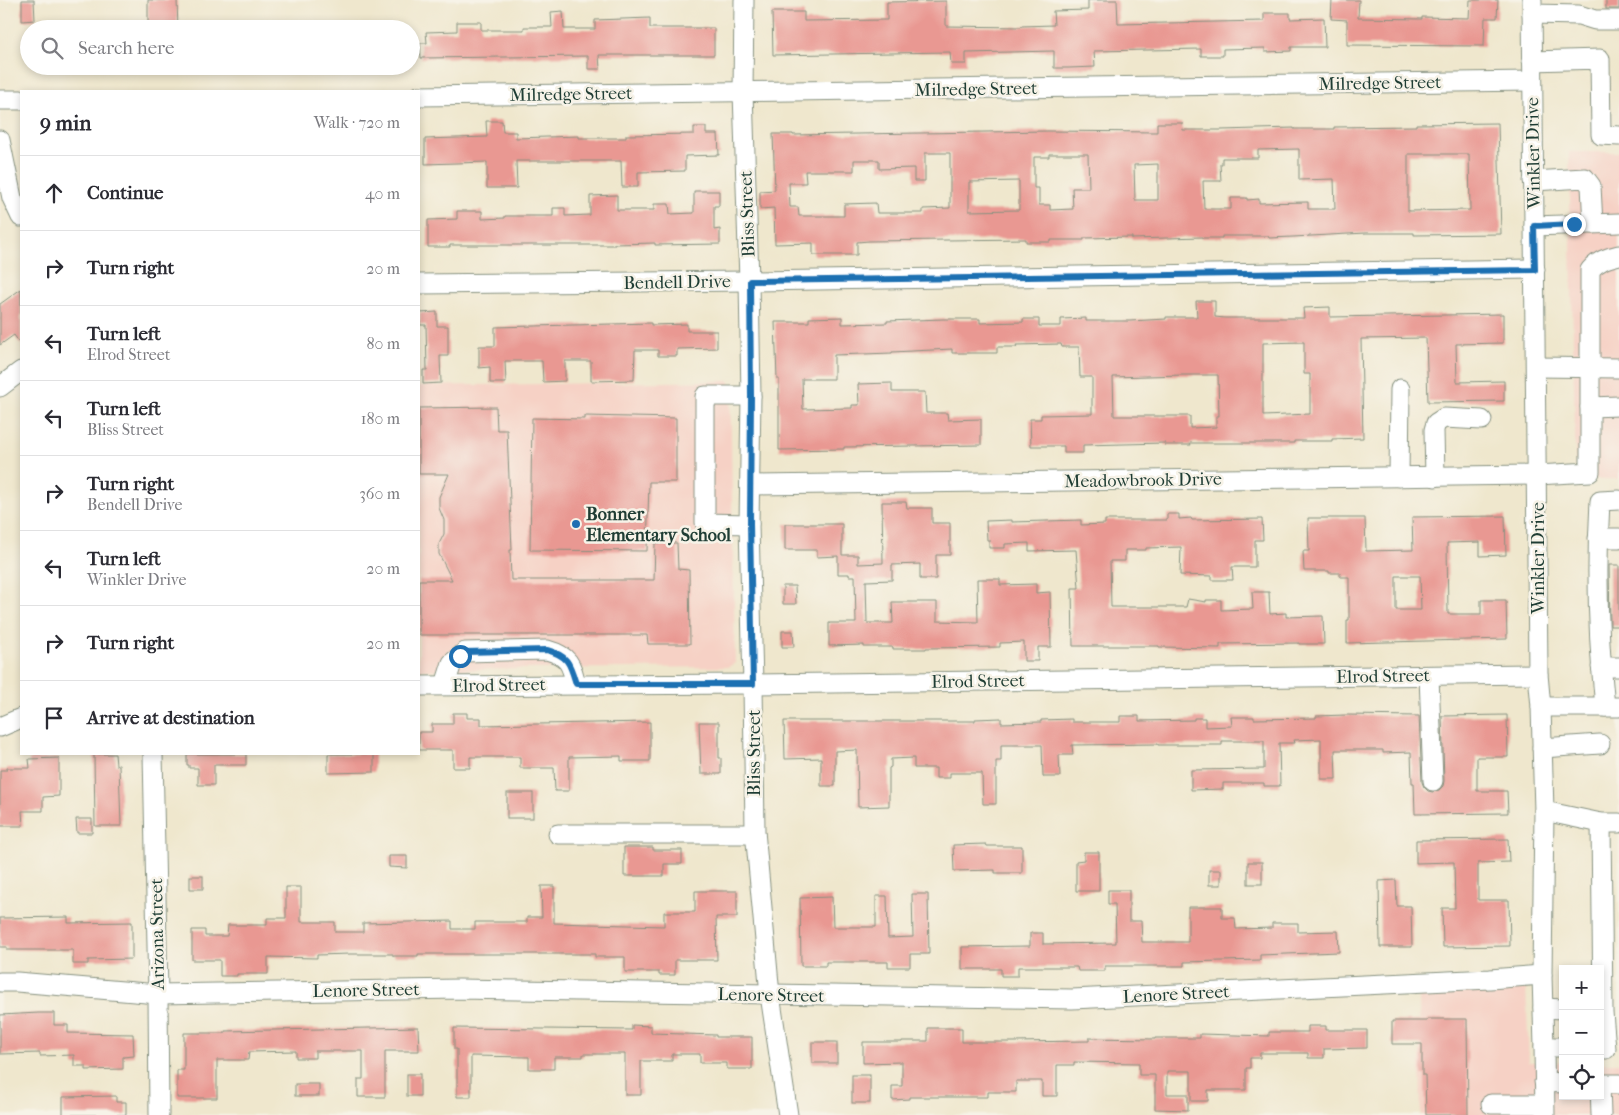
<!DOCTYPE html>
<meta charset="utf-8">
<style>
body{margin:0;font-family:"IM FELL French Canon",serif;background:#f2f2f3;color:#2b2b33}
.controls{position:absolute;right:15px;bottom:15px;display:grid;overflow:hidden;border-radius:0px;box-shadow:0 2px 8px #0003}
.controls button{width:45px;height:45px;display:grid;place-items:center;padding:0;border:0;border-bottom:1px solid #e1e1e2;background:#fff;color:#2b2b33;font:25px sans-serif}
.stop{position:absolute;width:15px;height:15px;margin:-11px;border:4px solid #1f6fb2;border-radius:50%;background:#fff}
.stop.end{background:#1f6fb2;border-color:#fff;box-shadow:0 1px 5px #0008}
.list{margin:0;padding:0;list-style:none}
h2{display:flex;justify-content:space-between;align-items:center;height:65px;margin:0;padding:0 20px;font-size:21px}
h2 small{font-size:16px;font-weight:400;color:#7c7c81}
.list li{display:grid;grid-template-columns:32px 1fr auto;gap:15px;align-items:center;box-sizing:border-box;height:75px;padding:0 20px;border-top:1px solid #e1e1e2}
.list b{display:block;font-size:19px;white-space:nowrap}
.list p{margin:0;font-size:16px;white-space:nowrap;color:#7c7c81}
.list em{font-size:16px;font-style:normal;color:#7c7c81}
.icon{flex:none;width:28px;height:28px;fill:none;stroke:currentColor;stroke-width:2;stroke-linecap:round;stroke-linejoin:round}
.map{position:relative;flex:none;width:1619px;height:1115px;overflow:hidden}
.search{position:absolute;background:#fff;box-shadow:0 2px 8px #0003;left:20px;top:20px;width:400px;height:55px;display:flex;align-items:center;gap:12px;box-sizing:border-box;padding:0 18px;border-radius:28px;color:#7c7c81;font-size:19px}
.panel{position:absolute;background:#fff;box-shadow:0 2px 8px #0003;left:20px;top:90px;width:400px;height:665px;border-radius:0px}
.map>svg:first-child{display:block}
.built{fill:#f6d1c5}
.building{fill:#e99892;fill-rule:evenodd}
.lines{fill:none;stroke-linecap:round;stroke-linejoin:round}
.minor-casing{stroke:#879280;stroke-width:21}
.minor{stroke:#fff;stroke-width:19}
.route{stroke:#1f6fb2;stroke-width:6}
.poi-dot{fill:#1f6fb2;stroke:#f7f3e8;stroke-width:2}
.labels{text-anchor:middle;stroke-width:5;stroke-linejoin:round;paint-order:stroke}
.street-label{font-size:18px;fill:#1f3d34;stroke:#f7f3e8}
.poi-label{font-size:18px;font-weight:bold;fill:#1f3d34;stroke:#f7f3e8;text-anchor:start}
</style>
<div class="map">
<svg width="1619" height="1115" viewBox="0 0 1619 1115">
<rect width="100%" height="100%" fill="#f7f3e8"/>
<filter id="ink" filterUnits="userSpaceOnUse"><feTurbulence type="fractalNoise" baseFrequency=".02" numOctaves="2"/><feDisplacementMap in="SourceGraphic" scale="10" xChannelSelector="R" yChannelSelector="G"/><feConvolveMatrix kernelMatrix="1 2 1 2 8 2 1 2 1" color-interpolation-filters="sRGB"/></filter>
<filter id="wash" filterUnits="userSpaceOnUse"><feTurbulence type="fractalNoise" baseFrequency=".0096" numOctaves="4" result="noise"/><feDisplacementMap in="SourceGraphic" scale="20" xChannelSelector="R" yChannelSelector="G"/><feGaussianBlur stdDeviation="1.12" result="paint"/><feColorMatrix in="noise" values="0 0 0 0 0 0 0 0 0 0 0 0 0 0 0 0 0 1.4 0 .05"/><feComposite in="paint" operator="in"/></filter>
<g filter="url(#wash)">
<rect width="100%" height="100%" fill="#efe7cd"/>
<!-- built -->
<g class="built">
<polygon points="1569,152 1619,152 1619,479 1576,479"/>
<polygon points="730,381 735,663 728,667 419,670 419,386"/>
<polygon points="1526,988 1529,1062 1563,1062 1563,1096 1600,1096 1600,1063 1619,1063 1619,1115 1421,1115 1419,994"/>
</g>
<g id="blocks">
<!-- building -->
<g class="building">
<polygon points="22,0 34,0 35,20 22,21"/>
<polygon points="148,0 177,0 178,29 148,29"/>
<polygon points="1088,0 1117,0 1118,24 1264,21 1264,13 1290,13 1290,19 1324,18 1325,47 1291,47 1291,51 1265,52 1265,48 1223,49 1223,56 1201,56 1201,49 1094,51 1095,67 1069,68 1054,68 1054,51 966,53 966,64 951,64 950,52 773,55 772,12 804,12 804,21 885,20 887,20 887,2 946,1 946,26 1021,27 1021,26 1054,25 1053,11 1088,10"/>
<polygon points="1332,0 1359,0 1358,18 1422,19 1422,17 1469,18 1470,0 1498,0 1497,18 1485,18 1484,46 1347,45 1347,20 1331,19"/>
<rect x="1606" y="0" width="13" height="9"/>
<polygon points="563,11 564,29 595,29 595,20 650,18 650,28 714,28 714,55 599,55 600,69 588,69 588,56 421,58 420,43 427,43 426,32 457,31 457,22 481,22 481,30 524,30 524,27 552,27 551,12"/>
<polygon points="486,121 502,121 503,132 516,132 516,138 579,136 579,138 626,138 626,135 694,134 694,127 706,127 706,134 718,134 719,155 685,156 685,171 638,172 638,187 622,187 621,161 516,161 517,188 487,188 487,162 425,164 425,139 487,137"/>
<path d="M1157 123H1182L1183 130H1221L1294 128V129H1334V127L1416 126V124L1498 123 1501 234 1414 235V233H1366L1293 237 1269 238 1268 236H1222V238H1202V237L1132 239V237L1084 238V240H1051V242H1026V239L869 241 857 242V255H813V243L775 244 774 208 760 209V191L775 190 773 134H793V135L1048 131 1157 132ZM1299 149V180L1334 179 1335 209H1308V202L1259 203V199L1247 200V198H1231V209H1204L1203 181H1221L1220 164H1222V158H1258V150ZM925 153H950V208L923 209V213H877L876 203 844 204V216H799L798 207H790L789 183H806L805 171H854V160H879V169L914 168V181H925ZM1049 154H1088L1089 188H1072L1073 209 1050 210V205H1039V188H1034V157H1049ZM1408 154H1469L1470 210 1408 211ZM1158 164V200H1135L1134 165ZM1019 181V210L969 211V182Z"/>
<polygon points="694,191 719,191 719,206 714,206 714,230 720,229 720,244 655,245 655,243 615,244 615,245 450,245 450,247 428,247 428,220 457,219 457,211 482,211 482,219 505,218 505,216 553,216 553,208 565,208 565,216 590,215 590,196 617,195 617,210 654,210 654,204 669,204 670,214 694,213"/>
<polygon points="21,289 21,345 14,335 0,345 0,304"/>
<path d="M1196 301H1215V317L1225 318H1304L1303 308 1330 307V317L1503 314V343L1456 344 1457 382 1504 381V401L1428 402 1426 338 1361 339 1363 438 1332 439V441H1294V443H1190L1191 445H1165V443L1083 445V453H1064V446H1031L1030 419H1041V415L1092 414V377H1080L1079 347H1062L1061 344 1016 345 1017 347H997V353H952V349L892 352V353L834 355V379H802L803 409 852 408V405H859L858 384 892 383V392H925L926 413H947L948 420 981 419V445L844 447V449L779 450V379H777L775 322H809V318L842 317V324L887 323V321L943 319H980V323L1023 322V319H1039V326H1061V319L1086 318V321H1130L1166 319V317H1197ZM1304 342V374H1310V414L1263 416V343ZM1183 375H1218L1219 416H1216V427L1190 428V416H1114L1113 377Z"/>
<polygon points="437,312 437,326 448,326 448,356 440,356 441,383 423,384 423,370 427,370 426,325 420,325 420,313"/>
<polygon points="651,323 651,325 687,324 687,331 717,331 717,348 677,349 677,356 658,356 658,350 635,350 634,380 591,381 591,361 565,361 565,381 543,382 542,361 505,361 506,383 490,383 490,367 479,368 479,346 495,346 495,327"/>
<polygon points="496,407 497,430 507,430 512,550 510,550 511,580 654,580 655,543 677,543 678,569 689,570 690,644 648,644 647,635 419,635 419,580 452,580 439,554 439,544 444,534 444,520 439,508 439,497 449,474 419,474 419,408"/>
<polygon points="585,416 676,418 676,482 649,482 647,551 530,550 532,418 585,419"/>
<polygon points="882,502 906,502 907,508 932,508 932,523 950,523 950,555 936,555 936,579 920,579 920,564 892,565 892,580 866,581 867,623 893,623 892,602 937,602 937,621 978,622 977,579 1000,579 1000,585 1036,584 1036,593 1050,592 1051,647 1038,647 1038,661 1024,661 1024,642 1000,643 1000,647 926,648 926,649 893,649 893,647 864,647 864,645 829,646 829,623 856,623 855,576 849,576 849,574 838,574 838,556 817,557 817,550 785,550 785,524 842,524 842,555 858,555 858,564 883,563"/>
<polygon points="1167,514 1179,514 1179,519 1191,518 1192,520 1262,519 1263,540 1255,540 1255,567 1232,567 1233,580 1212,580 1212,576 1180,575 1181,547 1146,548 1146,550 1125,550 1125,561 1110,561 1111,607 1186,607 1188,599 1206,602 1206,600 1221,600 1221,610 1253,609 1252,592 1269,592 1270,614 1286,613 1286,617 1323,616 1324,644 1299,644 1299,643 1220,644 1220,648 1159,647 1159,646 1073,646 1072,588 1079,588 1076,550 1029,551 1029,543 1005,544 1005,548 989,548 989,540 987,540 986,521 1012,520 1012,522 1081,520 1081,525 1105,524 1105,520 1167,520"/>
<path d="M1505 516 1506 555 1480 556V542L1447 543 1448 614H1481V600H1506L1507 639 1347 643V620H1349V577H1340V573H1329V571H1304L1303 551H1309L1308 518H1365L1366 551 1413 550 1412 517ZM1396 576H1420L1421 610H1396Z"/>
<polygon points="1609,565 1619,565 1619,626 1610,626"/>
<polygon points="783,586 795,586 796,604 783,604"/>
<polygon points="782,631 793,631 794,647 782,647"/>
<polygon points="453,713 467,713 467,718 481,718 481,725 650,722 650,761 621,761 621,756 569,757 569,791 555,791 554,768 520,768 520,757 470,757 470,768 453,768 453,750 419,750 419,732 432,732 432,724 453,724"/>
<polygon points="1346,715 1419,716 1422,782 1424,787 1428,791 1433,792 1439,790 1443,786 1444,781 1442,716 1507,715 1508,757 1477,757 1477,791 1507,791 1508,813 1415,814 1414,783 1412,783 1411,752 1383,753 1383,750 1335,750 1336,779 1321,779 1321,739 1294,740 1295,743 1279,743 1280,786 1264,786 1264,783 1223,783 1223,789 1191,790 1191,770 1264,769 1264,741 1222,741 1222,745 1158,745 1158,744 1072,745 1073,755 1059,755 1060,777 1043,777 1042,745 1001,745 1001,761 996,761 996,804 983,804 982,773 950,773 950,778 936,778 936,768 914,768 914,758 891,759 891,767 889,768 889,806 858,807 857,750 835,751 835,786 821,786 821,758 785,759 784,721 975,721 975,719 1001,718 1001,723 1041,722 1041,720 1072,719 1072,722 1120,722 1120,716 1139,716 1139,721 1194,720 1194,718 1205,718 1205,727 1232,726 1231,717 1254,717 1254,719 1316,718 1316,716"/>
<polygon points="699,722 719,722 719,758 721,758 721,774 701,774"/>
<polygon points="94,754 115,754 116,765 119,765 121,826 95,826"/>
<polygon points="187,754 246,754 246,765 214,765 214,785 198,785 198,768 189,768 189,765 187,765"/>
<polygon points="328,754 374,754 374,772 328,773"/>
<polygon points="59,758 59,796 43,797 43,811 22,811 23,826 0,826 0,770 7,770 7,768 30,768 29,759"/>
<rect x="507" y="793" width="26" height="25"/>
<polygon points="76,819 92,819 92,833 77,833"/>
<polygon points="1508,839 1509,862 1478,863 1478,900 1509,900 1510,946 1443,947 1442,908 1455,908 1454,862 1416,863 1416,840"/>
<polygon points="986,844 987,846 1022,846 1022,873 995,873 995,870 954,871 953,845"/>
<polygon points="624,847 653,847 653,850 682,850 682,864 664,864 664,876 624,876"/>
<polygon points="1084,852 1099,852 1099,891 1076,891 1076,861 1084,860"/>
<polygon points="389,856 407,856 407,868 389,867"/>
<rect x="1248" y="862" width="14" height="22"/>
<rect x="1209" y="870" width="12" height="15"/>
<rect x="190" y="876" width="13" height="13"/>
<polygon points="1396,880 1397,906 1411,906 1412,947 1380,947 1379,881"/>
<polygon points="541,886 554,886 554,923 664,926 664,912 695,912 695,891 737,891 737,917 716,917 717,960 675,960 675,975 659,975 659,972 625,972 625,957 595,957 595,954 418,954 418,956 393,956 393,954 350,954 317,955 317,958 268,957 268,974 237,974 237,976 220,976 220,960 192,960 192,930 205,930 205,936 227,936 228,925 267,925 267,918 286,918 286,887 301,887 301,922 335,922 335,932 363,932 363,923 452,921 452,929 475,929 475,922 527,922 527,917 542,917"/>
<polygon points="1108,890 1129,890 1129,921 1141,921 1142,942 1188,942 1188,907 1222,907 1222,918 1235,918 1236,929 1272,928 1272,923 1298,923 1298,932 1338,931 1339,952 1260,955 1260,960 1184,962 1184,966 1105,966 1105,971 1078,971 1077,967 1018,967 1018,976 1001,976 1001,969 962,969 962,947 1030,946 1030,933 1043,933 1043,944 1116,943 1115,904 1108,904"/>
<polygon points="912,894 928,894 929,954 910,954 910,967 888,967 888,962 826,962 826,966 801,966 800,898 832,897 833,927 876,927 876,896 887,896 888,938 913,937"/>
<polygon points="68,917 68,923 132,922 132,959 88,960 88,964 73,964 73,950 7,950 7,947 0,947 0,918"/>
<polygon points="39,1013 54,1013 54,1025 68,1025 68,1033 133,1034 134,1056 123,1057 123,1069 86,1070 86,1066 74,1066 74,1055 40,1056 40,1053 0,1054 0,1015"/>
<polygon points="1427,1019 1467,1019 1468,1115 1426,1115 1425,1075 1422,1075 1422,1044 1392,1044 1392,1021 1427,1021"/>
<polygon points="632,1025 651,1026 651,1033 716,1035 716,1037 752,1037 752,1069 727,1069 727,1063 700,1063 700,1054 672,1054 672,1061 641,1061 641,1095 625,1095 625,1054 583,1054 583,1057 554,1057 554,1069 529,1069 529,1057 471,1056 471,1097 457,1097 457,1049 454,1049 454,1028 632,1030"/>
<polygon points="1308,1026 1326,1026 1326,1030 1367,1030 1367,1048 1324,1049 1324,1058 1308,1058 1308,1053 1260,1053 1260,1058 1250,1058 1250,1068 1246,1068 1246,1090 1208,1090 1208,1101 1191,1101 1191,1071 1167,1071 1167,1094 1188,1094 1188,1110 1155,1109 1155,1075 1139,1075 1139,1063 1074,1062 1074,1065 1057,1065 1057,1096 1042,1096 1042,1081 1016,1081 1016,1092 988,1092 988,1097 909,1097 909,1099 892,1100 892,1086 902,1086 902,1062 863,1063 863,1042 902,1042 902,1041 928,1041 928,1028 962,1028 962,1042 1013,1042 1089,1041 1089,1038 1155,1039 1155,1038 1200,1038 1200,1034 1269,1036 1269,1032 1308,1032"/>
<polygon points="418,1027 419,1051 385,1051 385,1097 358,1097 358,1079 363,1079 363,1051 315,1051 315,1058 296,1058 296,1051 249,1052 248,1060 217,1060 217,1098 177,1098 177,1070 184,1070 184,1033 225,1033 225,1031"/>
<rect x="812" y="1042" width="25" height="21"/>
<rect x="407" y="1074" width="13" height="22"/>
<rect x="852" y="1075" width="18" height="28"/>
<rect x="295" y="1084" width="24" height="12"/>
<polygon points="116,1096 116,1102 126,1102 126,1115 63,1115 63,1097"/>
</g>
</g>
</g>
<g filter="url(#ink)">
<use href="#blocks" fill-opacity="0" stroke="#879280" stroke-width="1"/>
<g class="lines">
<!-- minor casing -->
<g class="minor-casing">
<g id="minor">
<polyline points="744,0 743,92 749,281 751,396 749,524 753,684 755,831 770,995 788,1115"/>
<polyline points="1532,0 1538,674 1541,707 1544,811 1542,975 1544,1047 1545,1115"/>
<polyline points="1532,14 1579,15 1595,20 1619,20"/>
<polyline points="1532,61 1600,59 1601,135 1619,136"/>
<polyline points="419,96 1532,81"/>
<polyline points="0,100 21,100"/>
<polyline points="0,140 12,198 21,217"/>
<polyline points="1533,181 1585,178 1591,186 1593,224"/>
<polyline points="1534,226 1619,223"/>
<polyline points="419,284 749,281 1535,269"/>
<polyline points="1536,367 1619,368"/>
<polyline points="0,387 21,371"/>
<polyline points="1590,407 1619,406"/>
<polyline points="1399,477 1400,389"/>
<polyline points="1435,477 1434,430 1436,423 1444,418 1482,420"/>
<path d="M750 485 1537 475 1590 472V270C1599 260 1607 258 1619 255"/>
<polyline points="749,524 705,523 705,396 751,396"/>
<polyline points="1598,538 1619,538"/>
<polyline points="1601,667 1619,667"/>
<polyline points="1429,676 1433,781"/>
<path d="M445 685 452 663 465 652 547 650C569 656 571 664 576 684"/>
<polyline points="419,686 753,684 1538,674"/>
<polyline points="1541,707 1619,707"/>
<path d="M1605 707C1598 639 1596 569 1600 501L1619 500"/>
<polyline points="0,727 21,718"/>
<polyline points="1542,748 1600,744"/>
<polyline points="153,754 158,994 159,1115"/>
<polyline points="1544,811 1601,823 1619,823"/>
<polyline points="1601,823 1603,1012 1606,1049"/>
<polyline points="558,834 755,834"/>
<polyline points="0,982 17,982 158,994 459,989 1072,999 1490,979 1542,975"/>
<polyline points="1543,1008 1563,1009"/>
<polyline points="1544,1047 1563,1047"/>
<polyline points="1544,1082 1563,1083"/>
<polyline points="1600,1084 1601,1115"/>
<polyline points="1601,1084 1619,1084"/>
<polyline points="1491,1104 1544,1104"/>
</g>
</g>
<!-- minor -->
<use href="#minor" class="minor"/>
</g>
</g>
<g class="lines" filter="url(#ink)">
<!-- route -->
<path class="route" d="M460 656 465 652 547 650C569 656 570 664 576 684H753L750 524 751 396 750 281 1535 270 1534 226 1574 224"/>
</g>
<!-- markers -->
<circle class="poi-dot" cx="576" cy="524" r="5"/>
<g class="labels">
<!-- street labels -->
<g class="street-label">
<text transform="translate(1380 83) rotate(-1)" y="6">Milredge Street</text>
<text transform="translate(976 89) rotate(-1)" y="6">Milredge Street</text>
<text transform="translate(571 94) rotate(-1)" y="6">Milredge Street</text>
<text transform="translate(1533 153) rotate(-91)" y="6">Winkler Drive</text>
<text transform="translate(747 214) rotate(-92)" y="6">Bliss Street</text>
<text transform="translate(677 282) rotate(-1)" y="6">Bendell Drive</text>
<text transform="translate(1143 480) rotate(-1)" y="6">Meadowbrook Drive</text>
<text transform="translate(1538 558) rotate(-90)" y="6">Winkler Drive</text>
<text transform="translate(1383 676) rotate(-1)" y="6">Elrod Street</text>
<text transform="translate(978 681) rotate(-1)" y="6">Elrod Street</text>
<text transform="translate(499 685) rotate(-1)" y="6">Elrod Street</text>
<text transform="translate(754 753) rotate(-90)" y="6">Bliss Street</text>
<text transform="translate(157 934) rotate(-91)" y="6">Arizona Street</text>
<text transform="translate(366 990) rotate(-1)" y="6">Lenore Street</text>
<text transform="translate(1176 994) rotate(-3)" y="6">Lenore Street</text>
<text transform="translate(771 995) rotate(1)" y="6">Lenore Street</text>
</g>
<!-- poi labels -->
<g class="poi-label">
<text x="586" y="520">Bonner<tspan x="586" dy="21">Elementary School</tspan></text>
</g>
</g>
</svg>
<div class="controls">
<button>+</button>
<button>−</button>
<button><svg class="icon" aria-label="locate" viewBox="0 0 24 24"><circle cx="12" cy="12" r="6"/><path d="M12 2v4M12 18v4M2 12h4M18 12h4"/></svg></button>
</div>
<div class="stop" style="left:460px;top:656px"></div>
<div class="stop end" style="left:1574px;top:224px"></div>
<div class="search"><svg class="icon" aria-label="search" viewBox="0 0 24 24"><circle cx="10" cy="10" r="6"/><path d="M15 15l6 6"/></svg>Search here</div>
<section class="panel">
<h2>9 min<small>Walk · 720 m</small></h2>
<ul class="list">
<li><svg class="icon" aria-label="ahead" viewBox="0 0 24 24"><path d="M12 20V5M6 11l6-6 6 6"/></svg><div><b>Continue</b></div><em>40 m</em></li>
<li><svg class="icon" aria-label="right" viewBox="0 0 24 24"><path d="M7 20v-9h11M14 6l5 5-5 5"/></svg><div><b>Turn right</b></div><em>20 m</em></li>
<li><svg class="icon" aria-label="left" viewBox="0 0 24 24"><path d="M17 20v-9H6M10 6l-5 5 5 5"/></svg><div><b>Turn left</b><p>Elrod Street</p></div><em>80 m</em></li>
<li><svg class="icon" aria-label="left" viewBox="0 0 24 24"><path d="M17 20v-9H6M10 6l-5 5 5 5"/></svg><div><b>Turn left</b><p>Bliss Street</p></div><em>180 m</em></li>
<li><svg class="icon" aria-label="right" viewBox="0 0 24 24"><path d="M7 20v-9h11M14 6l5 5-5 5"/></svg><div><b>Turn right</b><p>Bendell Drive</p></div><em>360 m</em></li>
<li><svg class="icon" aria-label="left" viewBox="0 0 24 24"><path d="M17 20v-9H6M10 6l-5 5 5 5"/></svg><div><b>Turn left</b><p>Winkler Drive</p></div><em>20 m</em></li>
<li><svg class="icon" aria-label="right" viewBox="0 0 24 24"><path d="M7 20v-9h11M14 6l5 5-5 5"/></svg><div><b>Turn right</b></div><em>20 m</em></li>
<li><svg class="icon" aria-label="arrive" viewBox="0 0 24 24"><path d="M6 21V4h12l-3 4 3 4H6"/></svg><div><b>Arrive at destination</b></div></li>
</ul>
</section>
</div>
